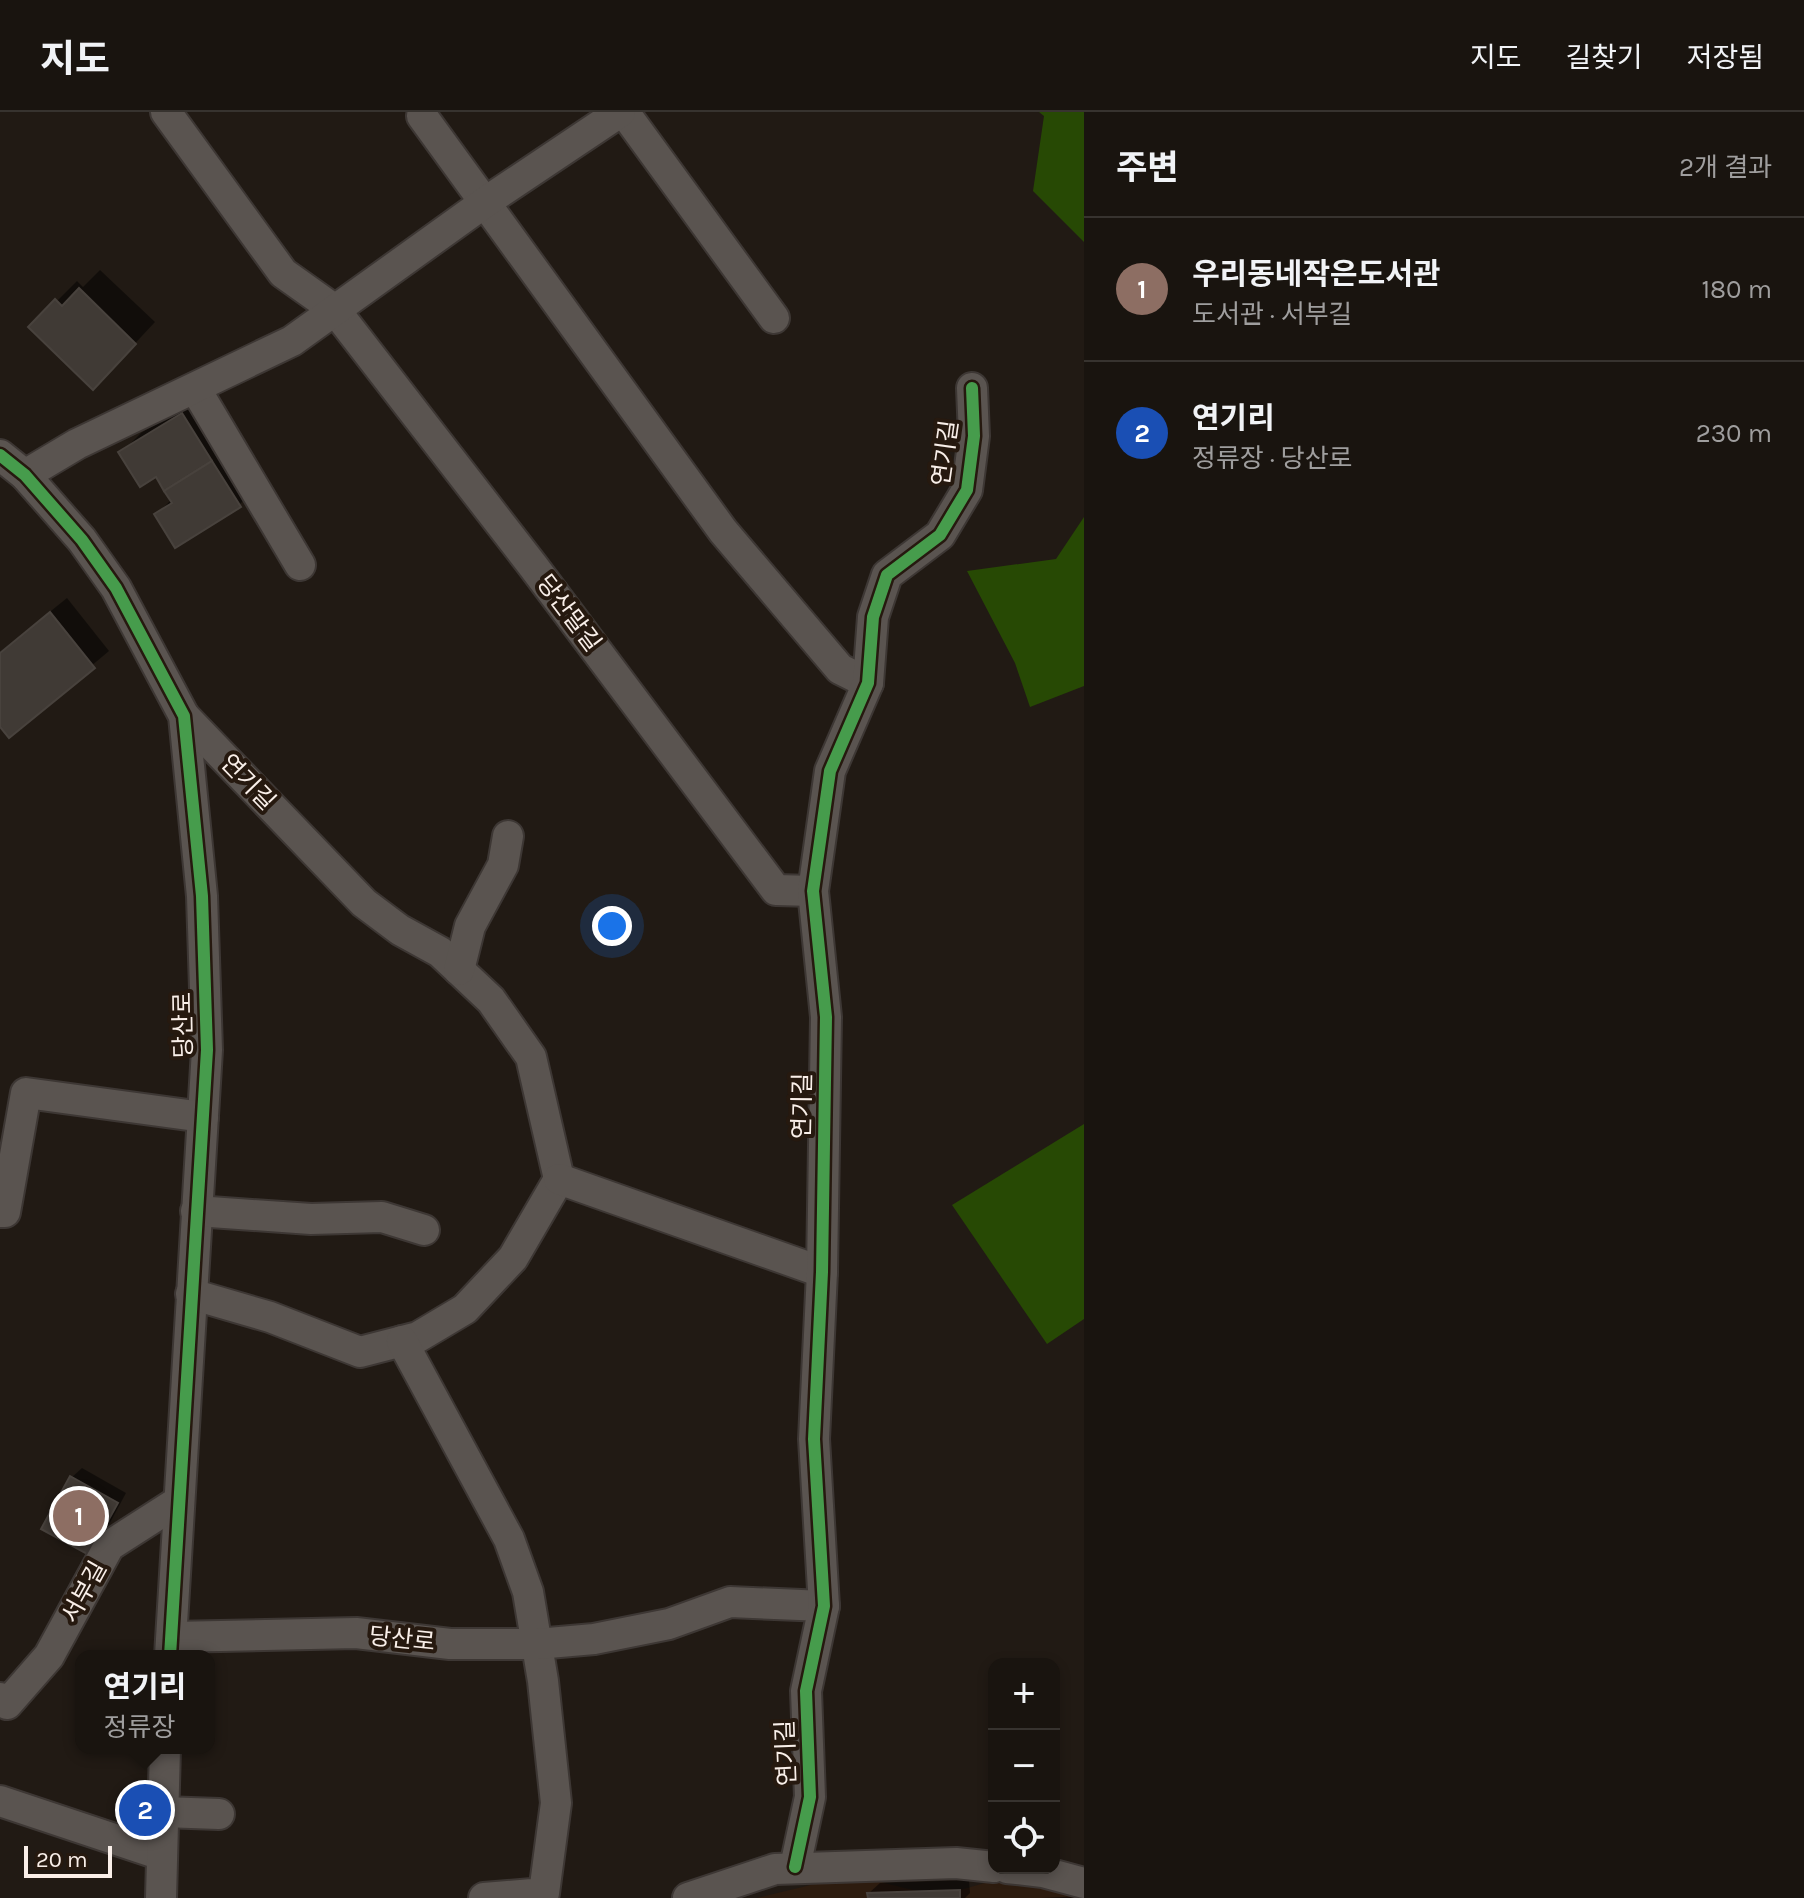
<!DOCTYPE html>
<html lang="ko">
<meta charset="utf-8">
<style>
body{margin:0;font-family:Karla,"Noto Sans KR",sans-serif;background:#26211d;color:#f1f3f6}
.controls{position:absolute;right:24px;bottom:24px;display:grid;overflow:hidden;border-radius:16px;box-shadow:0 4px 12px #0003}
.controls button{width:72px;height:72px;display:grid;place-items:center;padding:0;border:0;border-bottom:2px solid #37332f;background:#19140f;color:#f1f3f6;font:40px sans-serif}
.scale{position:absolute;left:24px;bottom:20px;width:88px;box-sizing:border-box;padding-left:8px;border:4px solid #f9efe9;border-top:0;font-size:22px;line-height:28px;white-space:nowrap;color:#f9efe9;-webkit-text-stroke:6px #26190f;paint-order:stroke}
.you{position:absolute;left:612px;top:814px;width:28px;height:28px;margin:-20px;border:6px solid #fff;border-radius:50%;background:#1a73e8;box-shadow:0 0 0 12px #1a73e833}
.badge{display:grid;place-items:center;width:52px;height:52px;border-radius:50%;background:#d93025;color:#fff;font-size:26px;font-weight:700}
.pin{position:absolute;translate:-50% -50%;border:4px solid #fff;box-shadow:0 2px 8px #0006}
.popup{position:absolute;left:75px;top:1538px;width:140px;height:104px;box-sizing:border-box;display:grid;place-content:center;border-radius:16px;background:#19140f;filter:drop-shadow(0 2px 6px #0005);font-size:26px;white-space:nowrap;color:#9f9e9e}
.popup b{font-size:30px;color:#f1f3f6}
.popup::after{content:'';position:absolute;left:50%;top:100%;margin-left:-16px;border:16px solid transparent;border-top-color:#19140f}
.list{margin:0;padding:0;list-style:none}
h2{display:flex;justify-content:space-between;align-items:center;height:104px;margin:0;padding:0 32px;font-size:34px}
h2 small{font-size:26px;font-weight:400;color:#9f9e9e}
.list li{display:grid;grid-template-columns:52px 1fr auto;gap:24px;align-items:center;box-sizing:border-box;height:144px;padding:0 32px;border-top:2px solid #37332f}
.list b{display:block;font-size:30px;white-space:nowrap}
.list p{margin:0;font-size:26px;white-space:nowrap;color:#9f9e9e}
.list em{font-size:26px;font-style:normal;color:#9f9e9e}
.icon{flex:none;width:44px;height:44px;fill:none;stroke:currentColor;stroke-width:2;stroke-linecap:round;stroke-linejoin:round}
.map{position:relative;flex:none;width:1084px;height:1786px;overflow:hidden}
header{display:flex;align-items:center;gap:48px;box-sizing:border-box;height:112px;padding:0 40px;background:#19140f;border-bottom:2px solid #37332f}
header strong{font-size:38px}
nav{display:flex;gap:44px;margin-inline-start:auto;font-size:28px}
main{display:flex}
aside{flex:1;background:#19140f}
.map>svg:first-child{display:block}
.built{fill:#2d1c0f}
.green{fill:#274904}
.shadow{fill:#0007}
.building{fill:#403a35;stroke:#48423d;stroke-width:2}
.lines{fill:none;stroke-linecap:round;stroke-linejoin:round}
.minor-casing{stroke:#3d3734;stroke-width:34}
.minor{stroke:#5a5450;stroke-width:30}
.cycleway-casing{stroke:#26190f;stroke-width:17}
.cycleway{stroke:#469c4c;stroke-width:12}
.labels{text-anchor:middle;stroke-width:8;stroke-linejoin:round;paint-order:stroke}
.street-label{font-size:24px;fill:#f9efe9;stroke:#26190f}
</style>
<header>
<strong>지도</strong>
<nav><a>지도</a><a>길찾기</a><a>저장됨</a></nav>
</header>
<main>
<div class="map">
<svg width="1084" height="1786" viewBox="0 0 1084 1786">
<rect width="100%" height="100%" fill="#211a14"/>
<!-- built -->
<polygon class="built" points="852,1763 917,1779 960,1778 1006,1765 1084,1780 1084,1786 757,1786"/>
<!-- green -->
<g class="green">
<polygon points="1039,0 1084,0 1084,130 1033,79 1044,4"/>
<polygon points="1084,405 1084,574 1030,595 1015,551 967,459 1056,447"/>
<polygon points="1084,1012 1084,1207 1047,1232 952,1093"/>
</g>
<!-- shadow -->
<g class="shadow">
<polygon points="100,158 155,210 113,255 31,215 77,169 83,175"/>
<polygon points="203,283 259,373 239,393 157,402 172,387 156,363 121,341 141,321"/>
<polygon points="67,486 109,539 9,623 0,612 0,540"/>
<polygon points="82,1356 126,1381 99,1431 71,1366"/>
<polygon points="969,1768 970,1781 965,1786 870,1786 869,1781 880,1771"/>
<polygon points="1083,1784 1083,1786 1042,1786"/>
</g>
<!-- building -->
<g class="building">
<polygon points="79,176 136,232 93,278 28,215 55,187 62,194"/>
<polygon points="182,301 212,349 164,379 156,365 140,375 118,340"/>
<polygon points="212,349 241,395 175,436 154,402 172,391 164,379"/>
<polygon points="50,500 95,556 9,626 0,615 0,541"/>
<polygon points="70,1364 118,1391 89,1443 41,1417"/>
<polygon points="960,1778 960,1786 868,1786 867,1781"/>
</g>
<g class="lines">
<!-- minor casing -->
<g class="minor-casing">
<g id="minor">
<polyline points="166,0 283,161 335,198 533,454 776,778 813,779"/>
<polyline points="624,0 774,206"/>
<polyline points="422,4 723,419 840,557 868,571"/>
<polyline points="195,276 300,453"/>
<polyline points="0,343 25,363 82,428 116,476 184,604 202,784 207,938 170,1544"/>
<polyline points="25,363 77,332 292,229 484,91 620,0"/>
<polyline points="184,604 364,791 400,818 440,840 491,888 531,945 559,1067 513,1146 465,1197 418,1225 360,1240 270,1205 191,1182"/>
<polyline points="459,858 470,814 503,753 508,724"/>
<polyline points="559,1067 822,1160"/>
<polyline points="196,1099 311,1107 382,1105 424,1118"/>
<polyline points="0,1100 5,1100 26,981 203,1005"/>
<polyline points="402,1229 509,1427 528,1480 543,1569 556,1691 544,1781 484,1786"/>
<polyline points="172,1525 356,1521 450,1532 537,1532 594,1527 669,1512 730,1490 824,1494"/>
<polyline points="0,1586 7,1592 49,1544 109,1434 179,1389"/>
<polyline points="0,1689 162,1743"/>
<polyline points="163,1700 219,1702"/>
<polyline points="795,1755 810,1685 806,1579 824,1494 814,1327 822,1160 826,905 813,779 830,659 868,571 873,505 887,463 940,423 967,378 974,324 972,276"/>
<polyline points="1007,1756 1043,1760 1084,1771"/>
<polyline points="161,1786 165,1636"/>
<polyline points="688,1786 775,1757 956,1751 994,1755"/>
</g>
</g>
<!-- minor -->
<use href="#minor" class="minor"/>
<!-- cycleway casing -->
<g class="cycleway-casing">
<g id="cycleway">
<polyline points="0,343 25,363 82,428 116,476 184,604 202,784 207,938 170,1544"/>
<polyline points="795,1755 810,1685 806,1579 824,1494 814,1327 822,1160 826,905 813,779 830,659 868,571 873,505 887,463 940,423 967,378 974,324 972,276"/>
</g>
</g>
<!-- cycleway -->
<use href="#cycleway" class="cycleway"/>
</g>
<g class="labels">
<!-- street labels -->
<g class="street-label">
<text transform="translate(945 341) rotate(-82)" y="8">연기길</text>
<text transform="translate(569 501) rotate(53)" y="8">당산말길</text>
<text transform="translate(248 670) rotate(46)" y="8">연기길</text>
<text transform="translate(183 913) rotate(-91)" y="8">당산로</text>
<text transform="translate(802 994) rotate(-89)" y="8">연기길</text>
<text transform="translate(84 1480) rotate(-61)" y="8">서부길</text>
<text transform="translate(402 1527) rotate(6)" y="8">당산로</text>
<text transform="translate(786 1641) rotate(-92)" y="8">연기길</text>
</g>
</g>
</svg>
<div class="controls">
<button>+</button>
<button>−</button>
<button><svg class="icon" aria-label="locate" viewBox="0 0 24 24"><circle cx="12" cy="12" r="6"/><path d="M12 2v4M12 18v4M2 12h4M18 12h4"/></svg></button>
</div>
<div class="scale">20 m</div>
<div class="you"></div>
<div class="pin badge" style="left:79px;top:1404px;background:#8d6e63">1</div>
<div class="pin badge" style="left:145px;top:1698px;background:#1a4fb4">2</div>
<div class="popup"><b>연기리</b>정류장</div>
</div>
<aside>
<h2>주변<small>2개 결과</small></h2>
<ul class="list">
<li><span class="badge" style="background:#8d6e63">1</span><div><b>우리동네작은도서관</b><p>도서관 · 서부길</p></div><em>180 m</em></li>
<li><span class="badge" style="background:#1a4fb4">2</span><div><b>연기리</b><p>정류장 · 당산로</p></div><em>230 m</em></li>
</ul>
</aside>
</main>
